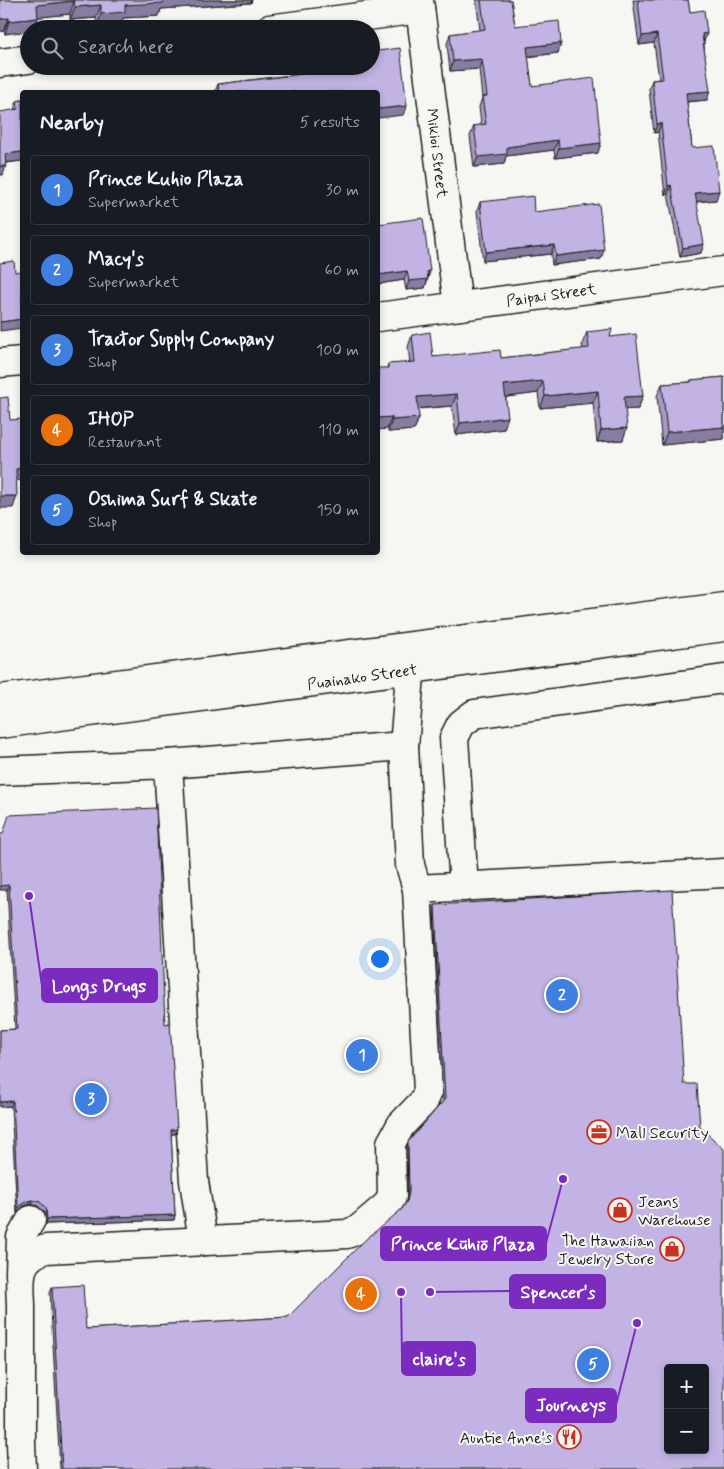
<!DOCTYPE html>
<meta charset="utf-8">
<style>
body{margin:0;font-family:Mynerve,sans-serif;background:#20242c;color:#f1f3f6}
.controls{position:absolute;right:15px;bottom:15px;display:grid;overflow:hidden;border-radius:5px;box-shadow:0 2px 8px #0003}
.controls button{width:45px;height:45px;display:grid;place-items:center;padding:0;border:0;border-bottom:1px solid #363941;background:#171b24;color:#f1f3f6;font:25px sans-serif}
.you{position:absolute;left:379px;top:958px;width:18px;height:18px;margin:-12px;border:4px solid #fff;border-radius:50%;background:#1a73e8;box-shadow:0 0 0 8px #1a73e833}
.badge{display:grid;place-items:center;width:32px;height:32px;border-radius:50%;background:#c8321e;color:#fff;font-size:16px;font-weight:700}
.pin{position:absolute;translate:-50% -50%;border:2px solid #fff;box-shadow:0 1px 5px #0006}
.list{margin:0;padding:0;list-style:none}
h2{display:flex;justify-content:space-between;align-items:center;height:65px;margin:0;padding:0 20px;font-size:21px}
h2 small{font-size:16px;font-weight:400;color:#9ea1a6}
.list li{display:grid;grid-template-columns:32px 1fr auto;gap:15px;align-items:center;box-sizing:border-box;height:70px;margin:0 10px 10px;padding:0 10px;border:1px solid #363941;border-radius:5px}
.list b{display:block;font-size:19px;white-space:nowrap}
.list p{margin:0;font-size:16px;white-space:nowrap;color:#9ea1a6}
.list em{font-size:16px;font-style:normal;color:#9ea1a6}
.icon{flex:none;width:28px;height:28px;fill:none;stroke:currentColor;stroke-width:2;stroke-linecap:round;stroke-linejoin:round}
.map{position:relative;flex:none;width:724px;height:1469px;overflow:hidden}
.search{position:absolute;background:#171b24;box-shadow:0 2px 8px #0003;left:20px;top:20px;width:360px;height:55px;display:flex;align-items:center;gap:12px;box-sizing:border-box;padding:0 18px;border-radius:28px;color:#9ea1a6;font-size:19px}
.panel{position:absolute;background:#171b24;box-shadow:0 2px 8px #0003;left:20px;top:90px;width:360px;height:465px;border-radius:5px}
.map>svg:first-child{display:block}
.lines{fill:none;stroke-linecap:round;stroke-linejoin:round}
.minor-casing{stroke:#1c1c1c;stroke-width:31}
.minor{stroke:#f6f6f2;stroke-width:28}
.wall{fill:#a79ac4;stroke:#1c1c1c}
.shaded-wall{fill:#887da0;stroke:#1c1c1c}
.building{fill:#c2b3e4;stroke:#1c1c1c;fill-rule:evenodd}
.labels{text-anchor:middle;stroke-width:4;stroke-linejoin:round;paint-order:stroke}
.street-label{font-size:16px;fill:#1c1c1c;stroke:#f6f6f2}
.poi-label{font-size:16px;fill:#1c1c1c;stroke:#f6f6f2;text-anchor:start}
.leader{fill:none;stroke:#7b2cbf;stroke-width:2}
.callout-dot{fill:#7b2cbf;stroke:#f6f6f2;stroke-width:2}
.callout{fill:#7b2cbf;stroke:#7b2cbf;stroke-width:2}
.callout-label{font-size:18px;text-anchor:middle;font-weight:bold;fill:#fff}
</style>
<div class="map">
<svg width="724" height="1469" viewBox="0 0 724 1469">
<rect width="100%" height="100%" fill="#f6f6f2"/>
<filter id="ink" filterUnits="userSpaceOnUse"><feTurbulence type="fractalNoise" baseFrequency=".02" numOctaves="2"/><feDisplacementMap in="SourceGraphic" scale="10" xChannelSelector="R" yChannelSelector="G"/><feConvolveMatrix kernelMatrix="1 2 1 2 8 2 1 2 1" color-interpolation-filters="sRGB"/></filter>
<g filter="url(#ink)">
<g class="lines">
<!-- minor casing -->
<g class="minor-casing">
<g id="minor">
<polyline points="419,0 458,306"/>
<polyline points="269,29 420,9"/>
<polyline points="0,63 29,59"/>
<polyline points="378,317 724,271"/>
<polyline points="0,363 22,361"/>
<polyline points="412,652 404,746 410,865 417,889"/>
<polyline points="0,699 724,606"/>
<polyline points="0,724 724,627"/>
<polyline points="168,764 404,746"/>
<polyline points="0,771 168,764 194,1181 203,1241"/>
<polyline points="464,887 454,738 461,724 474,714 724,679"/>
<polyline points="20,1275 21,1237 31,1220"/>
<path d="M22 1469 21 1443V1305C20 1279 16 1258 46 1249L347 1234 359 1229 387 1205 392 1197 391 1143 401 1125 424 1101 428 1091 417 889 724 873"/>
</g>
</g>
<!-- minor -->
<use href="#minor" class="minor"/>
</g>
<!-- wall -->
<g class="wall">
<polygon points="0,0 252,0 251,3 161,9 159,16 123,18 120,25 97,27 96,18 70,20 70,14 38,17 34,29 29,29 5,34 4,31 0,31"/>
<polygon points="476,0 511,0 515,26 561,43 558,53 528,57 532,86 598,153 555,158 554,150 506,156 504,164 474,167 470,136 474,126 481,125 479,107 482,98 479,69 450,71 447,44 450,34 480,30"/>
<polygon points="633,0 688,0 690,12 704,42 707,100 687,102 692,148 716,200 696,202 701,253 680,257 668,194 665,195 658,132 654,133 649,89 652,80 659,79 654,43 639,45"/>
<polygon points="308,66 371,66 403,115 378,92 215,92 218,84 307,73 306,70"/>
<polygon points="22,100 22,161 6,163 3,175 14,110 17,101"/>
<polygon points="480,202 534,212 601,259 552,265 551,254 483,261 477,211"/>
<polygon points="378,224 430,271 425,288 406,290 404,280 378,284"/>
<polygon points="587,332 610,337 643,396 638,409 625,409 623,440 597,442 593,403 540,408 538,393 506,397 504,429 456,435 452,406 418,409 419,418 414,430 388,432 387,368 388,364 410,363 408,347 412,335 433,357 501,358 583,349 582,344"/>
<polygon points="724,377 724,439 662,445 657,396 662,384 690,382 691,380"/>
<polygon points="3,834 165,1024 175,1134 171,1134 175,1215 174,1220 46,1224 45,1213 38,1206 32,1204 24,1206 17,1213 11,1106 0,1107 0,1030 15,1029 7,890"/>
<polygon points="435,905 684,1084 724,1469 60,1469 50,1292 52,1287 86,1329 288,1317 402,1209 406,1202 408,1197 407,1147 408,1142 443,1101 434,909"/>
</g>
<!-- shaded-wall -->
<g class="shaded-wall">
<polygon points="162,0 252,0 251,3 161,9 159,16 123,18 120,25 97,27 101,14 125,5"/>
<polygon points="74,1 70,14 32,18 37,5"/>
<polygon points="101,5 96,18 70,20 75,7"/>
<polygon points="9,18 4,31 0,31 0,19"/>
<polygon points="38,18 34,29 29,29 29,31 5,34 9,21"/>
<polygon points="707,33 704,42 702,34"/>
<polygon points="657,34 654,43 639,45 642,36"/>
<polygon points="561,43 558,53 523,57 527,47"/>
<polygon points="482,59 479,69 450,71 453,61"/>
<polygon points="710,91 707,100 682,102 686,93"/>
<polygon points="407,106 403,115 378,118 378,109"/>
<polygon points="661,123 658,132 654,133 657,124"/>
<polygon points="558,140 554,150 506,156 504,164 474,167 478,157 507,147"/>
<polygon points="601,143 598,153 555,158 559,148"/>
<polygon points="22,152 22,161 2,163 5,154"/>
<polygon points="0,166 6,166 3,175 0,175"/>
<polygon points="671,185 668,194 665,195 668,186"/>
<polygon points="719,191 716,200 691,202 695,193"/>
<polygon points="704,244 701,253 680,257 683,248"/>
<polygon points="554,245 551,254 483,261 486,252"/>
<polygon points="604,250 601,259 552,265 556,256"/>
<polygon points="407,271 404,280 378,284 378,275"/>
<polygon points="430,271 425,288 406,290 409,281 427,272"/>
<polygon points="22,319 22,328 0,331 0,322"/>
<polygon points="543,381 538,393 500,398 504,385"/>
<polygon points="598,391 593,403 540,408 545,396"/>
<polygon points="457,394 452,406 413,409 417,397"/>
<polygon points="643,396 638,409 620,410 624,397"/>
<polygon points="392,417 387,429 378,430 378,418"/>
<polygon points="508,417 504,429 456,435 460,423"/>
<polygon points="419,418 414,430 388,432 392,420"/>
<polygon points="724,427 724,439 662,445 667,432"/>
<polygon points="627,428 623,440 597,442 601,430"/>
<polygon points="22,468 22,480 12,481 16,469"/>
<polygon points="0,496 17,496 13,508 0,508"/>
<polygon points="9,885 7,890 0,890 0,886"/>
<polygon points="13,1101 11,1106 0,1107 0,1102"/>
<polygon points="177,1129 175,1134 169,1134 171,1130"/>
<polygon points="33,1200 32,1204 24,1206 17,1213 18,1208 25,1202"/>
<polygon points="175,1215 174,1220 46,1224 47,1219"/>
</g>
<!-- building -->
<g class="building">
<polygon points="0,0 163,0 163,3 125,5 125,12 101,14 101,5 75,7 74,1 37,5 38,18 9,21 9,18 0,19"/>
<polygon points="481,0 511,0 515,26 559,21 561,43 527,47 532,86 594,78 601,143 559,148 558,140 507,147 507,154 478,157 474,126 486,124 482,97 487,96 482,59 453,61 450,34 485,29"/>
<polygon points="638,0 688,0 690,12 704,10 707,33 702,34 710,91 686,93 692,148 714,146 719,191 695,193 704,244 683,248 671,185 668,186 661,123 657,124 652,80 663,79 657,34 642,36"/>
<polygon points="400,48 407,106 378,109 378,92 219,92 218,84 311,73 310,66 371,66 371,52"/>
<polygon points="22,100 22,152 5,154 6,166 0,166 0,112 18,109 17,101"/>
<polygon points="533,196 534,212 599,204 604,250 556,256 554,245 486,252 480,202"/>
<polygon points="423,218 430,271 427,272 428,279 409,281 407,271 378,275 378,224"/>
<polygon points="14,261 15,272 22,271 22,319 0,322 0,263"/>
<polygon points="612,329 610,337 636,334 643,396 624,397 627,428 601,430 598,391 545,396 543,381 504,385 508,417 460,423 457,394 417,397 419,418 392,420 392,417 378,418 378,368 388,368 388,364 415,362 412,335 430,332 433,357 500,350 501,358 589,348 587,332"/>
<polygon points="724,377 724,427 667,432 662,384 691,382 691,380"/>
<polygon points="8,397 10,420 22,419 22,468 16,469 17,496 0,496 0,398"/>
<polygon points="156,808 165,1024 170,1023 177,1129 171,1130 175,1215 47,1219 46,1208 40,1202 33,1200 25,1202 18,1208 13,1101 0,1102 0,1030 17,1029 9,885 0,886 0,834 3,834 9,815"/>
<path d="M672 890 684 1084H697L700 1127 724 1149V1469H62L52 1287 83 1285 86 1329 288 1317 365 1240 402 1209 407 1201 409 1192 408 1142 445 1099 435 905ZM668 1368H705V1450H668Z"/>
</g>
</g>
<!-- icons -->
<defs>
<g id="office-ring" transform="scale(1.25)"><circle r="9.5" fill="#f6f6f2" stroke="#c8321e" stroke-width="1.5"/><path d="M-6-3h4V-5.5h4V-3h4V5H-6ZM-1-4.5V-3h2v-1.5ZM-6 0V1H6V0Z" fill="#c8321e"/></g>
<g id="shop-ring" transform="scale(1.25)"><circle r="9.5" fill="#f6f6f2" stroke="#c8321e" stroke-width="1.5"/><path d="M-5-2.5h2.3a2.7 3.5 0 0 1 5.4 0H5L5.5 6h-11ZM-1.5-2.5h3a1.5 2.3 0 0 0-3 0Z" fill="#c8321e"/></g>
<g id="restaurant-ring" transform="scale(1.25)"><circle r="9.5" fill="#f6f6f2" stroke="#c8321e" stroke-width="1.5"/><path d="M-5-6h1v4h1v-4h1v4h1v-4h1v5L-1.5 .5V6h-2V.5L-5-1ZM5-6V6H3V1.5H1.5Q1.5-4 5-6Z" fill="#c8321e"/></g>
</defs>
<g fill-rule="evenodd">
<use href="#office-ring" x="599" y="1132"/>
<use href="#shop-ring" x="620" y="1210"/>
<use href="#shop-ring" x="672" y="1249"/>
<use href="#restaurant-ring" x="569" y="1437"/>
</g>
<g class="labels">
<!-- street labels -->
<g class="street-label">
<text transform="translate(438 153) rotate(83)" y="6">Mikioi Street</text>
<text transform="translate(551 294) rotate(-8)" y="6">Paipai Street</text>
<text transform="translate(362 676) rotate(-8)" y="6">Puainako Street</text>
</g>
<!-- poi labels -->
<g class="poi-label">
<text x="616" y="1138">Mall Security</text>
<text x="638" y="1207">Jeans<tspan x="638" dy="18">Warehouse</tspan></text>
<text x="654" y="1246" text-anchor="end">The Hawaiian<tspan x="654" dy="18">Jewelry Store</tspan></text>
<text x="552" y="1443" text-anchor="end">Auntie Anne's</text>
</g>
</g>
<!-- callouts -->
<path class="leader" d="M29 896L42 986M563 1179L546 1243M430 1292L510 1291M401 1292L402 1359M637 1323L616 1405"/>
<g class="callout-dot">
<circle cx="29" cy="896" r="5"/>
<circle cx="563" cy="1179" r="5"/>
<circle cx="430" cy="1292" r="5"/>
<circle cx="401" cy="1292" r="5"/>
<circle cx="637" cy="1323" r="5"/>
</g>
<g class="callout">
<rect x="42" y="969" width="115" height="33" rx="5"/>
<rect x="381" y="1227" width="165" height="33" rx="5"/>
<rect x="510" y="1275" width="95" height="33" rx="5"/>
<rect x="402" y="1342" width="73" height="33" rx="5"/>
<rect x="526" y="1389" width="90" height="33" rx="5"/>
</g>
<g class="callout-label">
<text x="99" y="992">Longs Drugs</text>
<text x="463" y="1250">Prince Kūhiō Plaza</text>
<text x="558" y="1298">Spencer's</text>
<text x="439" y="1365">claire's</text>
<text x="571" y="1411">Journeys</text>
</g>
</svg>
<div class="controls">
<button>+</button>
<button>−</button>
</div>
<div class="you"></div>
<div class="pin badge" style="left:362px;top:1055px;background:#3f7fe0">1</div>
<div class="pin badge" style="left:562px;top:995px;background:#3f7fe0">2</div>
<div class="pin badge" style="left:91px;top:1099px;background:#3f7fe0">3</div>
<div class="pin badge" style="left:361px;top:1294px;background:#e8710a">4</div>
<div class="pin badge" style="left:593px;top:1364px;background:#3f7fe0">5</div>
<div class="search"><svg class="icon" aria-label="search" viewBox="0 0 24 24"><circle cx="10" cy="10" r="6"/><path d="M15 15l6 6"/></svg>Search here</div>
<section class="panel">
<h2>Nearby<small>5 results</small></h2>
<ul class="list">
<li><span class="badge" style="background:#3f7fe0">1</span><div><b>Prince Kuhio Plaza</b><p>Supermarket</p></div><em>30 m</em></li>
<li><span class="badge" style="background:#3f7fe0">2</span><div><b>Macy's</b><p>Supermarket</p></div><em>60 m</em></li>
<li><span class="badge" style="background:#3f7fe0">3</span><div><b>Tractor Supply Company</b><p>Shop</p></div><em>100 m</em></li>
<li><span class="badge" style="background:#e8710a">4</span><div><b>IHOP</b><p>Restaurant</p></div><em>110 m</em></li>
<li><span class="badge" style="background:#3f7fe0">5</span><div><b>Oshima Surf &amp; Skate</b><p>Shop</p></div><em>150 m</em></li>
</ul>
</section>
</div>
